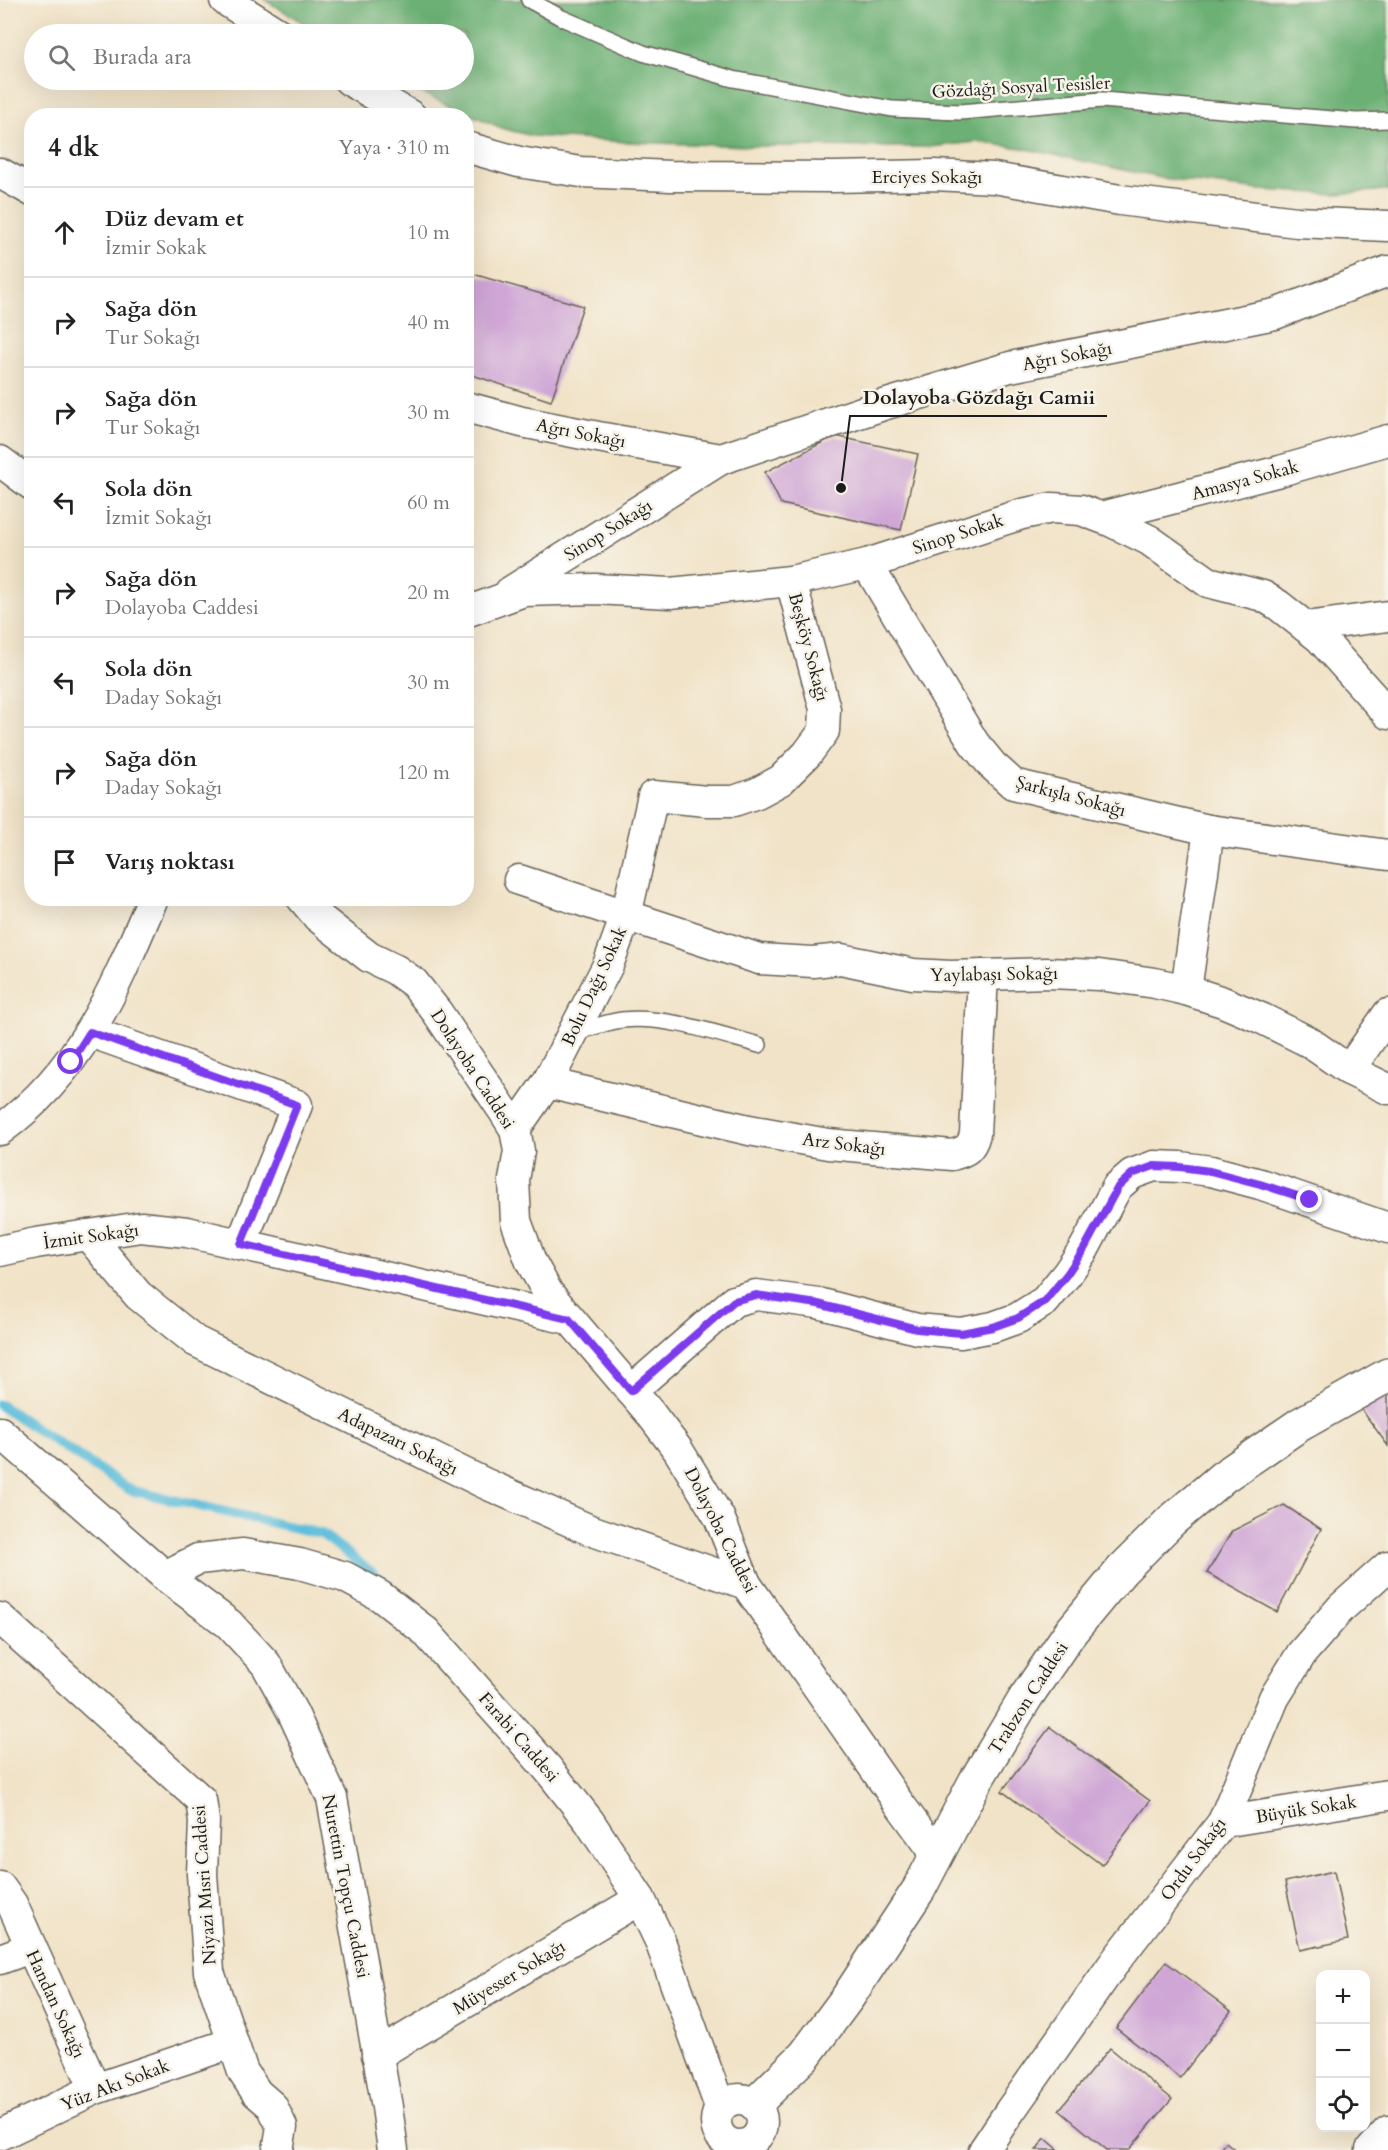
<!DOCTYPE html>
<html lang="tr">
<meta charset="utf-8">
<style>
body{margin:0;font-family:Cardo,serif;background:#f6f6f6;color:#222}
.controls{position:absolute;right:18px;bottom:18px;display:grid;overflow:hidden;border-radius:12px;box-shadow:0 6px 24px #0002}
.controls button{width:54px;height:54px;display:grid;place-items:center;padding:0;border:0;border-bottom:2px solid #e0e0e0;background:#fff;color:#222;font:30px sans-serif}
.stop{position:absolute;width:18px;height:18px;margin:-14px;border:4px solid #7c3aed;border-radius:50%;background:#fff}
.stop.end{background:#7c3aed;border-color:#fff;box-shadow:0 2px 6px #0008}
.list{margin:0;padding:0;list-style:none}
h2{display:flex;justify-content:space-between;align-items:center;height:78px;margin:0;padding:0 24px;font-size:26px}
h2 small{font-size:20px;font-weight:400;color:#767676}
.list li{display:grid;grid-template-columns:39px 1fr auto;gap:18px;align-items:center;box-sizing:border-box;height:90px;padding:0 24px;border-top:2px solid #e0e0e0}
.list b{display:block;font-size:22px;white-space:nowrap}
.list p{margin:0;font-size:20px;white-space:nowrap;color:#767676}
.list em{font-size:20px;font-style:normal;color:#767676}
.icon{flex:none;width:33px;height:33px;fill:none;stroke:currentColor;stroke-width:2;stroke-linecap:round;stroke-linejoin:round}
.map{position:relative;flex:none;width:1388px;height:2150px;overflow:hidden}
.search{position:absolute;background:#fff;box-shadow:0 6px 24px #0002;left:24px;top:24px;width:450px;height:66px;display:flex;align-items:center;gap:15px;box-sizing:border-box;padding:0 21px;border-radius:33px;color:#767676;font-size:22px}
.panel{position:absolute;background:#fff;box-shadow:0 6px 24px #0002;left:24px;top:108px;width:450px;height:798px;border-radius:24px}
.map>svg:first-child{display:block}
.forest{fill:#6cb074;stroke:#446648;stroke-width:1.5}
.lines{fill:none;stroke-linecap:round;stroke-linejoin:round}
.stream{stroke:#5cbddb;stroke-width:10}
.building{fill:#cfa6d6}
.lane-casing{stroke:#676258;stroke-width:18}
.street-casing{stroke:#676258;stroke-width:33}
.secondary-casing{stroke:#676258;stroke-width:36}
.lane{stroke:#fff;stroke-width:15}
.street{stroke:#fff;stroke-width:30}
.secondary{stroke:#fff;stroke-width:33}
.route{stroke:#7c3aed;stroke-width:8}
.labels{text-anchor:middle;stroke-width:5;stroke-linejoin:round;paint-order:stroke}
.street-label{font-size:18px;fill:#1c1c1c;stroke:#f7f3e8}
.leader{fill:none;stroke:#1c1c1c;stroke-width:2}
.callout-dot{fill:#1c1c1c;stroke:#f7f3e8;stroke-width:2}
.callout-label{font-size:20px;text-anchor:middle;font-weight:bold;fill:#1c1c1c;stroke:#f7f3e8;stroke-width:5;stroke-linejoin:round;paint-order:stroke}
</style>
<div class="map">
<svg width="1388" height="2150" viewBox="0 0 1388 2150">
<rect width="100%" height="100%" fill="#f7f3e8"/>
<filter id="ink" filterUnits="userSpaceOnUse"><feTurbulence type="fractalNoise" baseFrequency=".0167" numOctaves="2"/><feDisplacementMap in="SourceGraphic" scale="12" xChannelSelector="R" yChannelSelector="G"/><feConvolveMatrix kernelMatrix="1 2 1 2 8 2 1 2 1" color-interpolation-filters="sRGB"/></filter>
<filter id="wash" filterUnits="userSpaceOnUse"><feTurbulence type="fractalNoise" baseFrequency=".008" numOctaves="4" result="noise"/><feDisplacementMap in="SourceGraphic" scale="24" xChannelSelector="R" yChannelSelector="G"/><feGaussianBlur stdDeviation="1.35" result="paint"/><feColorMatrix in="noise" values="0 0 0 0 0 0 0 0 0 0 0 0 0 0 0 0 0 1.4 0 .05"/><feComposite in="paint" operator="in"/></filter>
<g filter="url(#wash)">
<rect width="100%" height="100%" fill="#f1e3c8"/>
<!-- forest -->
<polygon class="forest" points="265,0 1388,0 1388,190 1336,194 1261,190 1161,178 1022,148 976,142 929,147 751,146 627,142 533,136 504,129 413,89 397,80 464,80 464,34 322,34"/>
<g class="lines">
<!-- stream -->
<polyline class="stream" points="0,1405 130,1490 322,1534 392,1588"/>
</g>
<g id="blocks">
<!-- building -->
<g class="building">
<polygon points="466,272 583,306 551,401 466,373"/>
<polygon points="835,436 918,454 901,530 781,504 765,472"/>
<polygon points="1388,1385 1388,1446 1359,1406"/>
<polygon points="1284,1505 1321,1529 1277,1612 1207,1573 1232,1531"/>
<polygon points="1050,1727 1150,1801 1102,1865 1002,1791"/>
<polygon points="1334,1871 1348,1940 1300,1950 1285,1882"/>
<polygon points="1166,1962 1231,2011 1180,2078 1116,2028"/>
<polygon points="1110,2048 1172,2099 1129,2150 1107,2150 1059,2110"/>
<polygon points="1045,2138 1059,2150 1036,2150"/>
<polygon points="1226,2142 1235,2150 1219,2150"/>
</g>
</g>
</g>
<g filter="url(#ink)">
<use href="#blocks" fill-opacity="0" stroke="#676258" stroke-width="1.5"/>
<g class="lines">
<!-- lane casing -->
<g class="lane-casing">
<g id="lane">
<polyline points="529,0 562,18 643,53 733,79 892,109 960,112 1102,100 1356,121 1388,120"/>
<path d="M573 1034C589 1029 605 1022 622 1020 665 1015 718 1034 759 1045"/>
</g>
</g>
<!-- street casing -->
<g class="street-casing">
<g id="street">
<polyline points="225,0 279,34"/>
<polyline points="349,80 411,116"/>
<polyline points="466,147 519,162 581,172 670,176 833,177 934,175 994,178 1120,200 1297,222 1388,226"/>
<polyline points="0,173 32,191"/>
<polyline points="466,407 522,422 598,437 721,459 880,406 1010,367 1275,314 1388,271"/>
<polyline points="0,461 32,485"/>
<polyline points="1101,517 1280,471 1388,440"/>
<polyline points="867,564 974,743 992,765 1013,784 1209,830 1388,855"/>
<polyline points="510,592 721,459"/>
<polyline points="466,612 524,591 595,589 670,593 791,581 867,564 1022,514 1052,508 1081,510 1110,521 1149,540 1208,582 1263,596 1278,605 1320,638 1388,714"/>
<polyline points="1306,627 1388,616"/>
<polyline points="519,880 759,959 813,962 841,959 913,974 951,976 1047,973 1099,975 1155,983 1186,990 1223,1002 1263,1019 1309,1042 1349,1070 1388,1089"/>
<polyline points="302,898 318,917 369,957 396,970 414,983 437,1012 503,1110 515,1129 519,1151 514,1180 516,1221 531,1262 548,1293 650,1413 678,1450 719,1517 746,1584 898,1802 937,1855"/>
<polyline points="1186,990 1209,830"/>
<polyline points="90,1032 297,1105 241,1244"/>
<polyline points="1349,1070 1388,1014"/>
<path d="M547 1083 749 1130 828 1144 952 1155C966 1151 971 1149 975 1134L983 975"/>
<polyline points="515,1129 547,1083 608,965 626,916 653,796 707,801 734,801 757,793 781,780 807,754 824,731 825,709 791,581"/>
<path d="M0 1130C82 1071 115 988 153 898"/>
<polyline points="88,1235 138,1295 195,1341 484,1483 590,1530 746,1584"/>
<polyline points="0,1251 36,1243 141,1227 187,1232 569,1319"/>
<polyline points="631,1391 734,1301 756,1295 818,1303 917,1329 961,1333 993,1327 1018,1318 1045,1301 1067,1274 1084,1249 1117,1187 1132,1174 1154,1166 1180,1167 1211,1171 1260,1184 1388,1228"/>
<polyline points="0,1432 165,1576 229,1624 266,1664 293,1713 332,1798 387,2107 393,2150"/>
<polyline points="165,1576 198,1559 243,1554 300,1564 345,1577 380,1596 425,1631 548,1769 589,1821 640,1899 660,1941 720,2107"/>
<polyline points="0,1618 201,1800 204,1821 202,1874 209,1972 243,2072 257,2093 272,2106 282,2127 278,2150"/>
<polyline points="1223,1822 1388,1795"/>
<polyline points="0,1887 12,1904 95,2089"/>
<polyline points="0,1959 30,1948"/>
<polyline points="377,2055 640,1899"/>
<circle cx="739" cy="2122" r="23"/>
<polyline points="0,2135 95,2089 232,2043"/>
<polyline points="984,2150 1010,2111 1117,1959 1223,1822 1274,1698 1302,1653 1341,1608 1388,1566"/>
<polyline points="1371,2150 1388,2131"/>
</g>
</g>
<!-- secondary casing -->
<g class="secondary-casing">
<polyline id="secondary" points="755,2104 805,2055 848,1997 919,1889 975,1782 1026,1697 1069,1634 1122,1570 1171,1521 1223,1477 1299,1425 1388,1375"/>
</g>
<!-- lane -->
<use href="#lane" class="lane"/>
<!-- street -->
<use href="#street" class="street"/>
<!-- secondary -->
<use href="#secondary" class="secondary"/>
</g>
</g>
<g class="lines" filter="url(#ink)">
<!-- route -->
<polyline class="route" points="71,1062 90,1032 297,1105 241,1244 569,1319 631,1391 734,1301 756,1295 818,1304 917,1329 961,1333 993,1327 1018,1318 1045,1301 1067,1274 1084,1249 1118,1187 1132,1174 1154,1166 1180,1167 1210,1171 1260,1184 1310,1200"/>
</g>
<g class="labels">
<!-- street labels -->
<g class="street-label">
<text transform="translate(1021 87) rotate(-3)" y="6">Gözdağı Sosyal Tesisler</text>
<text x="927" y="183">Erciyes Sokağı</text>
<text transform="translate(1067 356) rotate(-11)" y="6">Ağrı Sokağı</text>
<text transform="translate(581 433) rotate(11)" y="6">Ağrı Sokağı</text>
<text transform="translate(1245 480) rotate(-15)" y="6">Amasya Sokak</text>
<text transform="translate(608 530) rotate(-32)" y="6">Sinop Sokağı</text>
<text transform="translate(958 534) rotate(-18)" y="6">Sinop Sokak</text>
<text transform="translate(809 647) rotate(75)" y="6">Beşköy Sokağı</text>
<text transform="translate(1071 796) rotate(15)" y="6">Şarkışla Sokağı</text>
<text transform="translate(994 974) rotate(-1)" y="6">Yaylabaşı Sokağı</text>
<text transform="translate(594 986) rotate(-65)" y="6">Bolu Dağı Sokak</text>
<text transform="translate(473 1069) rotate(57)" y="6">Dolayoba Caddesi</text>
<text transform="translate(844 1144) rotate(7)" y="6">Arz Sokağı</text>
<text transform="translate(91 1236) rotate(-8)" y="6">İzmit Sokağı</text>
<text transform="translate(398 1441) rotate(26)" y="6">Adapazarı Sokağı</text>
<text transform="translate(721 1530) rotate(63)" y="6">Dolayoba Caddesi</text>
<text transform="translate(1028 1698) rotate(-57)" y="6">Trabzon Caddesi</text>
<text transform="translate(519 1737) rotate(49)" y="6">Farabi Caddesi</text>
<text transform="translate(1306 1809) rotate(-9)" y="6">Büyük Sokak</text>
<text transform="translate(1193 1859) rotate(-54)" y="6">Ordu Sokağı</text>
<text transform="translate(204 1885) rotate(-94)" y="6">Niyazi Mısri Caddesi</text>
<text transform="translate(346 1886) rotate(79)" y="6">Nurettin Topçu Caddesi</text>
<text transform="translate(509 1977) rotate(-31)" y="6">Müyesser Sokağı</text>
<text transform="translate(56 2004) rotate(65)" y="6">Handan Sokağı</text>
<text transform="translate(115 2085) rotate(-21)" y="6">Yüz Akı Sokak</text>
</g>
</g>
<!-- callouts -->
<path class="leader" d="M841 488L850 416H1107"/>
<circle class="callout-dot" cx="841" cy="488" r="6"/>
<g class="callout-label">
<text x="979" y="404">Dolayoba Gözdağı Camii</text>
</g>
</svg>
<div class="controls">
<button>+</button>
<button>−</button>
<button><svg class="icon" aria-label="locate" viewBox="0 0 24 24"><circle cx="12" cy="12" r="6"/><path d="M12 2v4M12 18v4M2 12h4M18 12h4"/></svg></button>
</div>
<div class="stop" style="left:71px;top:1062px"></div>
<div class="stop end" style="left:1310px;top:1200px"></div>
<div class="search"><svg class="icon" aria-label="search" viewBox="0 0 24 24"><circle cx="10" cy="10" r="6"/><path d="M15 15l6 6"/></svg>Burada ara</div>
<section class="panel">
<h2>4 dk<small>Yaya · 310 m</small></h2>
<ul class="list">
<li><svg class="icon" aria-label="ahead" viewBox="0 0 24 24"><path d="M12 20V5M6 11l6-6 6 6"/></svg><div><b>Düz devam et</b><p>İzmir Sokak</p></div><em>10 m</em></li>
<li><svg class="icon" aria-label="right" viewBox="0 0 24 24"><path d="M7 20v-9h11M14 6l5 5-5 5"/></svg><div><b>Sağa dön</b><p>Tur Sokağı</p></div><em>40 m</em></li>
<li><svg class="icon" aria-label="right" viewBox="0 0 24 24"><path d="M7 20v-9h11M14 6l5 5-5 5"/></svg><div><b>Sağa dön</b><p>Tur Sokağı</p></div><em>30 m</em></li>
<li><svg class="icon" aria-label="left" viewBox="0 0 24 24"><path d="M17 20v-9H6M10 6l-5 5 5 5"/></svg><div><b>Sola dön</b><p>İzmit Sokağı</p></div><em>60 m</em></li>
<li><svg class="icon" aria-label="right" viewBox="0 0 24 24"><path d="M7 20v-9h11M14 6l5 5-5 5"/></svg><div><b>Sağa dön</b><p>Dolayoba Caddesi</p></div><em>20 m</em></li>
<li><svg class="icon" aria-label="left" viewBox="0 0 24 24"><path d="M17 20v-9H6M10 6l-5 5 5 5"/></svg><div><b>Sola dön</b><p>Daday Sokağı</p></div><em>30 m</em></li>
<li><svg class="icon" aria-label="right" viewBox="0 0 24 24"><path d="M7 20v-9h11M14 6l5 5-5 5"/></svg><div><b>Sağa dön</b><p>Daday Sokağı</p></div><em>120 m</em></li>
<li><svg class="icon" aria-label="arrive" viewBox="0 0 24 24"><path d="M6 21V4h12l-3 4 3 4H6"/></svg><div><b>Varış noktası</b></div></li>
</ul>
</section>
</div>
